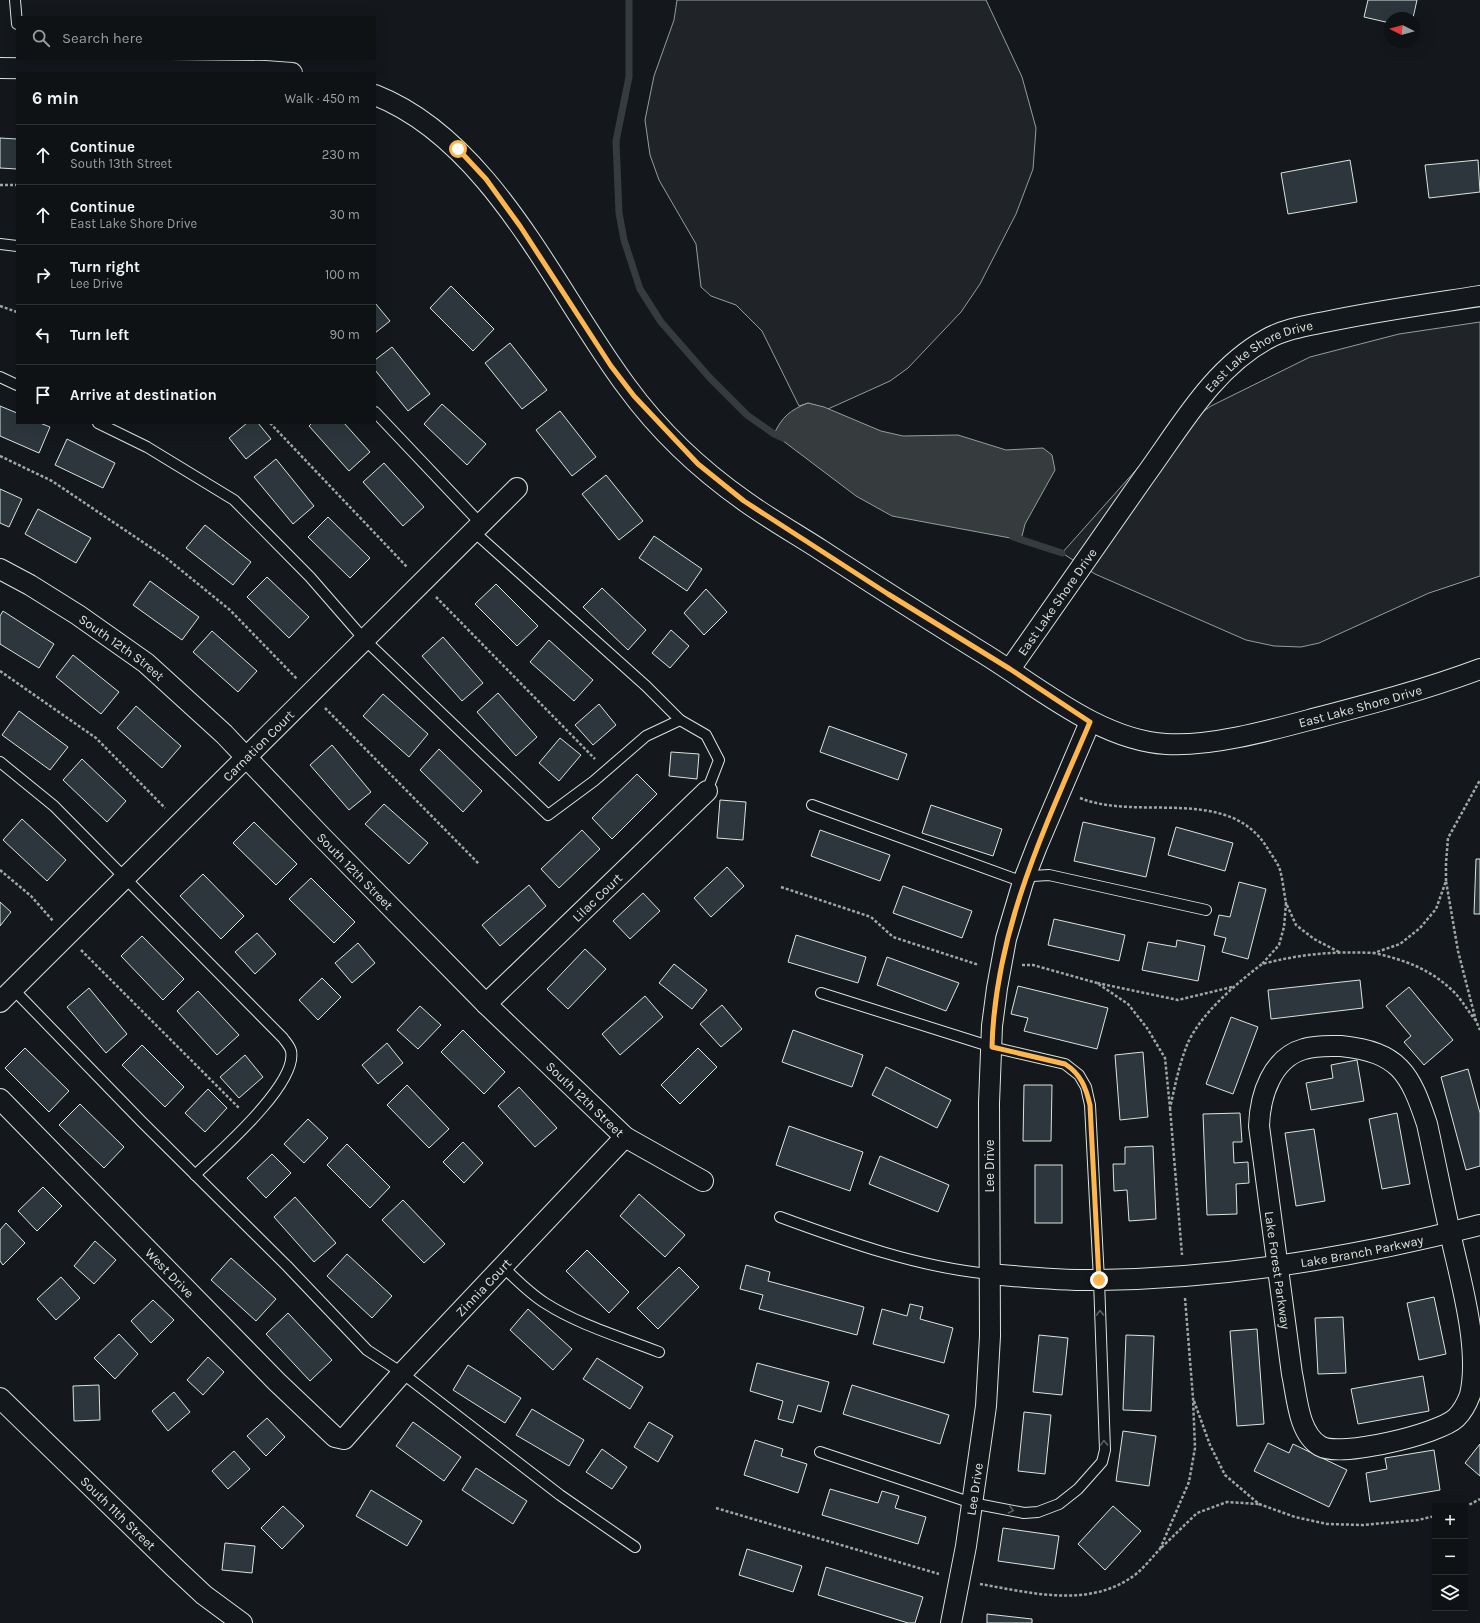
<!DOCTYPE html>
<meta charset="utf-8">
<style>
body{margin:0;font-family:Karla,sans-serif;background:#181b1e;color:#f1f3f6}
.controls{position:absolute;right:12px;bottom:12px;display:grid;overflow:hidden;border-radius:0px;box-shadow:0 4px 16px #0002}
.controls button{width:36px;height:36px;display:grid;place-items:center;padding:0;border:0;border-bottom:1px solid #2f3234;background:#0f1215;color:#f1f3f6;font:20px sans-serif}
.compass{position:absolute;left:1384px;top:12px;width:36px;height:36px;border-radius:50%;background:#0f1215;box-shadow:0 4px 16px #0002;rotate:276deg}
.stop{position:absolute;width:12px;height:12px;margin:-9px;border:3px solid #ffb74d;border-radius:50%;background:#fff}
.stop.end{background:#ffb74d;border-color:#fff;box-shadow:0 1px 4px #0008}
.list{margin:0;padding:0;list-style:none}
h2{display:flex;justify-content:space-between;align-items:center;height:52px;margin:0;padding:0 16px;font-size:17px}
h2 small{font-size:13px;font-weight:400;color:#9b9ea0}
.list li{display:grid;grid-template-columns:26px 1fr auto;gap:12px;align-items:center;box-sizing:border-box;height:60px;padding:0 16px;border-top:1px solid #2f3234}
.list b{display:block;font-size:15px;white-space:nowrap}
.list p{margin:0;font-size:13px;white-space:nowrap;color:#9b9ea0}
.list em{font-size:13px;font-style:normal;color:#9b9ea0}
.icon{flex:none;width:22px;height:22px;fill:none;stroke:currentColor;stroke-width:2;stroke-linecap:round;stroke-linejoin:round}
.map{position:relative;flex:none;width:1480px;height:1623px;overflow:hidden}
.search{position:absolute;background:#0f1215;box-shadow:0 4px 16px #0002;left:16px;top:16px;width:360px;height:44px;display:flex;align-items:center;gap:10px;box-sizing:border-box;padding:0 14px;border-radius:0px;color:#9b9ea0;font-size:15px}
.panel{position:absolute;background:#0f1215;box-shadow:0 4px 16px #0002;left:16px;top:72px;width:360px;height:352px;border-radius:0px}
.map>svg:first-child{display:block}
.green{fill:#202428;stroke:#939e99}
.water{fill:#363b3e;stroke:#939e99}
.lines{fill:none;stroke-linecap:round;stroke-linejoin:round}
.stream{stroke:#363b3e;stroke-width:7}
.building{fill:#2c363c;stroke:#d8e6dc}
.service-casing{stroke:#d8e6dc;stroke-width:12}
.minor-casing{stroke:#d8e6dc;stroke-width:22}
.path{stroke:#9da8a2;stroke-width:2.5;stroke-dasharray:3 2;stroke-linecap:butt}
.service{stroke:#14181c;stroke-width:10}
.minor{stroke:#14181c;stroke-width:20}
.oneway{stroke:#59605f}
.route{stroke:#ffb74d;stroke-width:5}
.labels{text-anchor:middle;stroke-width:3;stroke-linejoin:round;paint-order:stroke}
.street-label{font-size:13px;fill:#d8e6dc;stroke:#14181c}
</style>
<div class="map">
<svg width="1480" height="1623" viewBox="0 0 1480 1623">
<rect width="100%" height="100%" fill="#14181c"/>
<!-- green -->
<g class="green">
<polygon points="677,0 986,0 1022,77 1036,128 1033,169 1016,214 980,284 961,312 908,368 890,381 828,409 808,403 799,406 762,331 736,305 711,296 701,287 696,244 659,180 650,155 645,120 654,76 674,20"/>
<polygon points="1480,322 1480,576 1429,593 1319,643 1301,647 1274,646 1246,640 1095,574 1062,553 1144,461 1176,431 1211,406 1310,357 1399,334"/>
</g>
<!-- water -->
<path class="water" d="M808 403 824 407 881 431 903 436 958 435 1006 450 1043 448 1052 455 1055 470 1025 524 1021 540 892 516 856 496 774 434C782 417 790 410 808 403Z"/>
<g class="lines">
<!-- stream -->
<g class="stream">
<polyline points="629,0 629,77 616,141 619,213 624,240 640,289 661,322 710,378 747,415 774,434 783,438"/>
<polyline points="1013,537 1062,553"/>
</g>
</g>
<!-- building -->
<g class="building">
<polygon points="1368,0 1417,0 1413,18 1390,18 1390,23 1364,17"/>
<polygon points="0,138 17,139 17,169 0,168"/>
<polygon points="1350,160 1357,202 1288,214 1281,173"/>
<polygon points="1478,160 1480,192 1429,198 1425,165"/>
<polygon points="451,286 494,329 473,351 430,308"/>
<polygon points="375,303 390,321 375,333"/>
<polygon points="510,343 547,390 522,409 485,363"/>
<polygon points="392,347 430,394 408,411 375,370 375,360"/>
<polygon points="442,404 486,444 467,465 424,424"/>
<polygon points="0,406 17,413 17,423 40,423 50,427 39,453 0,436"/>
<polygon points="560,411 596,457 572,476 536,430"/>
<polygon points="247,423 258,423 271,439 246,459 229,438"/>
<polygon points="312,423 344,423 370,452 349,471 309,426"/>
<polygon points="67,439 115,463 103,488 55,465"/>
<polygon points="276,459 314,506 293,524 254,477"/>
<polygon points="384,463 424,507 403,526 363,482"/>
<polygon points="606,475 643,521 619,540 582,494"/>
<polygon points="0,489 22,499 9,527 0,523"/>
<polygon points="38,509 91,538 76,563 25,534"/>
<polygon points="328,517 370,558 350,578 308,537"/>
<polygon points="205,525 251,562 233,585 186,548"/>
<polygon points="654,536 702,569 687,591 639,558"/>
<polygon points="267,577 309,617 289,638 247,597"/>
<polygon points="150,581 199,617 182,640 133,605"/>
<polygon points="496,584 538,626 517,646 475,604"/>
<polygon points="602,588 646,630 628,650 583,607"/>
<polygon points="706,589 727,612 704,635 684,613"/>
<polygon points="3,611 54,644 39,668 0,644 0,616"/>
<polygon points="671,630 689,646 670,668 652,653"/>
<polygon points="212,631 257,671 238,692 193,652"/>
<polygon points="443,637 483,683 462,701 422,656"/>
<polygon points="549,640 593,680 574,701 530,662"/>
<polygon points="73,655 119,692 101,714 56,677"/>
<polygon points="498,693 537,737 516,756 477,712"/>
<polygon points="383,694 428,734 409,757 363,716"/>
<polygon points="599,704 616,725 593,745 575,725"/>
<polygon points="136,706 181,746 162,768 117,728"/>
<polygon points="19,711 68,747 50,770 2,735"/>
<polygon points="829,726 907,754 898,780 820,752"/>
<polygon points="560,738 581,755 559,781 539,763"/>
<polygon points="332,745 371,792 349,810 310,765"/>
<polygon points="439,749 482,791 463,812 420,770"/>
<polygon points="671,752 699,754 697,779 669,776"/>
<polygon points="82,759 126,801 107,822 63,780"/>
<polygon points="637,774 657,794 612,839 592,818"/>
<polygon points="720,800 746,802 743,840 717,838"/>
<polygon points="384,804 428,843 409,864 365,824"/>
<polygon points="931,805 1002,829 993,856 922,833"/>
<polygon points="22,819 66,860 47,881 3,840"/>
<polygon points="254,822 297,864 276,885 233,843"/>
<polygon points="1083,822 1155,838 1146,877 1074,861"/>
<polygon points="1176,827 1233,843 1225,871 1168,855"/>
<polygon points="582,830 600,849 559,888 541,869"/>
<polygon points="820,830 890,855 880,881 811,856"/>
<polygon points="1476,859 1480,859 1480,914 1474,914"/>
<polygon points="727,867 744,886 711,917 694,898"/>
<polygon points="203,874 244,916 221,939 180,896"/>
<polygon points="311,878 355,922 334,943 289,899"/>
<polygon points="1239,882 1266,889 1248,959 1222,952 1226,938 1214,935 1219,915 1230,917"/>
<polygon points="529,885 546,906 500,946 482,925"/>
<polygon points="903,886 972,911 962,938 893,913"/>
<polygon points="643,893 660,911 630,939 613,921"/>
<polygon points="0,902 11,912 0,926"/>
<polygon points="1054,919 1125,935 1119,961 1048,945"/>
<polygon points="257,933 276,954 255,974 235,952"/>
<polygon points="796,935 866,957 858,983 788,962"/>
<polygon points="142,936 184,979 163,1000 121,956"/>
<polygon points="1177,940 1205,946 1198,981 1142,970 1148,942 1176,947"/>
<polygon points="358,943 375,963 352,983 335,963"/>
<polygon points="585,949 606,969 568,1009 547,989"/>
<polygon points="887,957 959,983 946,1011 877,985"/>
<polygon points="674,964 707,990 692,1009 659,983"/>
<polygon points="322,978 341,997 318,1020 299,1000"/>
<polygon points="1360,980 1363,1008 1271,1019 1268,990"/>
<polygon points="1018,986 1108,1008 1097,1049 1024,1031 1028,1018 1011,1014"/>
<polygon points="1409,987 1453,1040 1424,1065 1404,1042 1411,1036 1386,1006"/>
<polygon points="89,988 127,1034 106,1053 67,1007"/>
<polygon points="198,991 239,1035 217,1055 177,1011"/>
<polygon points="645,996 663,1017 620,1055 602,1034"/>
<polygon points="722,1005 742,1029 721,1047 700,1024"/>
<polygon points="420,1006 441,1025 418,1049 397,1030"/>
<polygon points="1231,1017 1258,1027 1233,1094 1206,1084"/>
<polygon points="463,1030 505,1072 484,1094 441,1052"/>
<polygon points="793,1030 863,1055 852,1087 782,1062"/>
<polygon points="387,1043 403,1063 378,1084 362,1065"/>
<polygon points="142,1045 184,1087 165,1107 122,1065"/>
<polygon points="25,1048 69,1091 49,1112 5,1068"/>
<polygon points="698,1048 717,1067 680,1104 661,1085"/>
<polygon points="1143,1052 1148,1117 1120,1120 1115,1055"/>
<polygon points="245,1055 263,1077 239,1098 220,1077"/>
<polygon points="1357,1060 1364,1101 1311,1110 1306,1083 1333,1078 1331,1065"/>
<polygon points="886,1067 951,1100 937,1128 872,1095"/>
<polygon points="1468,1069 1480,1113 1480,1166 1466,1170 1441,1077"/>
<polygon points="407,1085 449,1129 429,1148 387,1105"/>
<polygon points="1024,1085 1052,1085 1051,1141 1023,1141"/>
<polygon points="519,1087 557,1128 535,1147 498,1106"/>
<polygon points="208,1089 227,1108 205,1132 185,1113"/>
<polygon points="80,1104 124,1147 104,1168 59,1125"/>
<polygon points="1240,1113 1242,1142 1233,1142 1234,1163 1248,1162 1249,1183 1236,1184 1237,1214 1207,1215 1203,1114"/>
<polygon points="1397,1113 1410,1184 1382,1189 1369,1119"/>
<polygon points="308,1119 328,1138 304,1163 284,1144"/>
<polygon points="789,1126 863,1152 850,1191 776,1165"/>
<polygon points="1314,1129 1325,1201 1296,1206 1285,1133"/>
<polygon points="463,1142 483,1163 464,1183 443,1162"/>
<polygon points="347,1144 390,1187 370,1208 327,1165"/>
<polygon points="1153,1146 1156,1219 1129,1221 1127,1190 1114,1191 1113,1164 1125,1164 1125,1147"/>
<polygon points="272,1154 291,1173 266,1198 247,1178"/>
<polygon points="880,1156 949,1185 938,1212 869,1184"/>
<rect x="1035" y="1165" width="27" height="58"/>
<polygon points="43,1187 62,1206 37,1231 18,1211"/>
<polygon points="639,1194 685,1235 665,1257 620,1216"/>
<polygon points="295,1197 336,1243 314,1262 274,1217"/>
<polygon points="403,1200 445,1244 424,1263 382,1220"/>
<polygon points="6,1223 25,1243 3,1265 0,1261 0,1230"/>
<polygon points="95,1241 116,1260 94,1284 74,1266"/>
<polygon points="587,1250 629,1292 609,1313 566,1271"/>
<polygon points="347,1254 392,1296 372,1318 327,1276"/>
<polygon points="231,1258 276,1299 256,1321 211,1280"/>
<polygon points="746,1265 770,1272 768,1281 864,1307 857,1335 759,1309 763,1295 740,1289"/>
<polygon points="679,1267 699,1287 658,1329 637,1308"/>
<polygon points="61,1277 80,1298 56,1320 37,1299"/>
<polygon points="1434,1297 1446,1354 1419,1360 1407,1303"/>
<polygon points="153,1300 174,1320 151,1343 131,1321"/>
<polygon points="910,1304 923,1307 920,1319 953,1328 944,1363 873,1344 882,1309 907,1316"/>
<polygon points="528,1309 572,1349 553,1370 510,1330"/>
<polygon points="288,1313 332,1360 310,1381 266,1334"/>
<polygon points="1343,1317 1346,1373 1318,1374 1315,1318"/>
<polygon points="1257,1329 1264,1424 1237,1426 1230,1331"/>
<polygon points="119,1334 138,1354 115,1379 94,1358"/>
<polygon points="1039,1335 1068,1338 1062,1395 1033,1392"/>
<polygon points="1126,1335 1154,1336 1151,1411 1123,1410"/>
<polygon points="208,1357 224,1372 203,1395 187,1380"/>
<polygon points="597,1358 643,1387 630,1409 583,1379"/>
<polygon points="757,1363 829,1382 821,1412 798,1405 793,1423 778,1419 783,1401 750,1391"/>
<polygon points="468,1365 521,1398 505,1423 453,1390"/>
<polygon points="1423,1376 1429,1411 1358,1424 1351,1389"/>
<polygon points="99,1385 100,1420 74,1421 73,1386"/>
<polygon points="852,1385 949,1415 940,1444 843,1414"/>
<polygon points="174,1392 190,1412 168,1431 152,1411"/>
<polygon points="532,1409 584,1440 569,1466 516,1435"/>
<polygon points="1024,1412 1051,1415 1045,1474 1018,1471"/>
<polygon points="267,1418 285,1437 266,1456 247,1436"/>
<polygon points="413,1422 461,1457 444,1481 396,1446"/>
<polygon points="649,1422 673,1436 658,1462 634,1447"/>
<polygon points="1123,1431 1156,1436 1149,1486 1116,1481"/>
<polygon points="755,1440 783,1449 781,1456 807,1464 798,1493 744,1475"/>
<polygon points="1268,1443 1289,1453 1293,1444 1347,1470 1329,1507 1254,1471"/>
<polygon points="1480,1444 1480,1476 1465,1463"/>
<polygon points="602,1449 627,1467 612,1489 586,1472"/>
<polygon points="1434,1450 1440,1490 1370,1502 1366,1473 1387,1469 1385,1458"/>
<polygon points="234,1451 250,1469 228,1489 212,1471"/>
<polygon points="476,1468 527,1501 513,1524 462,1490"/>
<polygon points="830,1489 878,1503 882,1491 899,1496 895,1508 926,1517 918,1544 822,1515"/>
<polygon points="371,1490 422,1521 407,1546 356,1516"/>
<polygon points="283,1506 304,1526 282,1549 261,1528"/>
<polygon points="1113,1506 1141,1531 1105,1570 1078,1544"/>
<polygon points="1003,1528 1059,1536 1054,1569 998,1561"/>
<polygon points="225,1543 255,1546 252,1573 222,1570"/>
<polygon points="747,1549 802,1566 793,1592 739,1575"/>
<polygon points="826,1567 923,1597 915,1623 908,1623 818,1595"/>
<polygon points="987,1614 1032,1619 1032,1623 987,1623"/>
</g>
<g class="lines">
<!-- service casing -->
<g class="service-casing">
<g id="service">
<polyline points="15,0 17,24"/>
<polyline points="0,244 17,246"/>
<polyline points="0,377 17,385"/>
<polyline points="375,412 481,524"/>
<polyline points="98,423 147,447 234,500 310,577 364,639 548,815 594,781 646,736 680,720 706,735 719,760 707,791"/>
<polyline points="473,531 646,686 680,720"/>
<path d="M0 762 54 806 283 1038C285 1041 290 1046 291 1051 298 1084 218 1153 195 1175"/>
<polyline points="812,805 1023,882 1032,876 1049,875 1206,910"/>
<polyline points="13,989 142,1122 287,1266 367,1350 402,1373 560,1495 635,1547"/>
<path d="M780 1217C848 1242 917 1267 990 1274"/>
<path d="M503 1267C516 1279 529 1293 545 1303 579 1325 621 1337 659 1352"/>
<polyline points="820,1452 972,1503 1024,1513 1038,1512 1059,1504 1078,1489 1102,1462 1105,1450 1099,1280 1090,1105 1086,1087 1079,1075 1065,1064 992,1047 821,993"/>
</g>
</g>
<!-- minor casing -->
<g class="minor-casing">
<g id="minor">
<polyline points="0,68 265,71 292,73"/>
<path id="s1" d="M375 95C492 141 555 291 627 387 659 431 702 471 746 502 770 519 796 534 821 550 873 584 925 617 978 650 1035 684 1098 740 1166 744 1208 747 1268 731 1309 720 1366 705 1424 690 1480 669"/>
<path id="s2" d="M0 569 30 585 78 615 146 663 224 734 321 836 486 1004 625 1137 703 1181"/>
<path id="s3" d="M1010 669C1054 605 1099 541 1144 477 1180 428 1212 369 1267 339 1285 329 1305 326 1325 322 1376 311 1428 304 1480 296"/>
<path id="s4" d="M0 1002 517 488"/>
<path id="s5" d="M486 1004 707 791"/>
<path d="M1341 1046C1399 1052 1410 1073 1427 1124 1436 1165 1444 1206 1453 1246 1463 1289 1480 1352 1470 1395 1467 1403 1462 1412 1456 1418 1439 1434 1340 1458 1320 1446 1298 1433 1297 1396 1292 1374L1259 1126C1260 1095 1272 1058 1304 1049 1316 1045 1329 1046 1341 1046Z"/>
<path id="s6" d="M0 1099 277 1382 335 1437 344 1439 402 1373 625 1137"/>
<path id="s7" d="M990 1274C1027 1277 1063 1281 1099 1280 1227 1278 1357 1257 1480 1225"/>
<path id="s8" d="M0 1398 174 1567 204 1595 242 1623"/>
<path id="s9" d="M951 1623 966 1546 986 1406 990 1336 989 1103 992 1026 997 988 1006 939 1023 882 1037 846 1090 722"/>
</g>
</g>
<!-- path -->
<g class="path">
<polyline points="0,185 17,185"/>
<polyline points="0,306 17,312"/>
<polyline points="270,423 407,567"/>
<polyline points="0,456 52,481 165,557 230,610 297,679"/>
<polyline points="436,597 595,759"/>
<polyline points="0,671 96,738 165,808"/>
<polyline points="325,708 479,864"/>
<path d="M1080 798C1139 822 1229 784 1268 849 1272 856 1278 863 1280 870 1283 881 1284 893 1286 903"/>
<polyline points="0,870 31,896 53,921"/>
<polyline points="1446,881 1446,863 1448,838 1480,780"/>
<polyline points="781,887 871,917 893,937 979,965"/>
<polyline points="81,950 240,1109"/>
<path d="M1339 952 1314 939 1296 925 1286 903 1284 927 1279 945 1262 964C1301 954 1334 951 1374 953"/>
<polyline points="1022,965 1033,965 1097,983"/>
<path d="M1232 987 1178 1000 1097 983 1128 1004 1147 1028 1165 1058 1170 1108C1175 1086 1179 1065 1187 1045 1200 1014 1236 984 1262 964"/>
<path d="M1476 1021C1468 1011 1462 1000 1453 991 1430 969 1405 960 1374 953L1400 944 1420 928 1436 909 1446 881 1458 951 1476 1021 1480 1030"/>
<polyline points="1170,1108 1182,1255"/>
<polyline points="1185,1298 1193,1398 1195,1448 1189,1482 1160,1549 1197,1513 1227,1502 1259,1504"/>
<polyline points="1194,1401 1210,1445 1225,1475 1259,1504 1295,1517 1327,1524 1363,1525 1418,1520 1435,1516"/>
<polyline points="1465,1507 1480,1499"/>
<polyline points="716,1508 939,1574"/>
<path d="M980 1584C1032 1593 1091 1609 1136 1574 1145 1567 1152 1557 1160 1549"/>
</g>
<!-- service -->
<use href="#service" class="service"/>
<!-- minor -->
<use href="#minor" class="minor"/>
</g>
<!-- one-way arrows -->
<defs><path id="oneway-chevron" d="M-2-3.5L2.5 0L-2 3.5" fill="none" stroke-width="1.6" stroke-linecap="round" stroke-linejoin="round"/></defs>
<g class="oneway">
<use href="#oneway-chevron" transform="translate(1100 1313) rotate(-92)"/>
<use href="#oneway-chevron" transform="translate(1104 1443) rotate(-92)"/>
<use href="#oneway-chevron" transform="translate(1011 1510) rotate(12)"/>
</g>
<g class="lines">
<!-- route -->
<path class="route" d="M458 149 486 179 520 226 611 366 634 396 698 464 744 501 888 594 1010 669 1090 722C1045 827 995 931 992 1047L1065 1064C1081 1074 1086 1088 1090 1105L1099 1280"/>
</g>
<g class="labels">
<!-- street labels -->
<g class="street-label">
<text dy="5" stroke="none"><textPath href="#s3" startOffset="405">East Lake Shore Drive</textPath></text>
<text dy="5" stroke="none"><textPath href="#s3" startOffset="82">East Lake Shore Drive</textPath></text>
<text dy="5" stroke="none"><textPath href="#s2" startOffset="145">South 12th Street</textPath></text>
<text dy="5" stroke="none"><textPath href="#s1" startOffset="1244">East Lake Shore Drive</textPath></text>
<text dy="5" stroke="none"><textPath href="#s4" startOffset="364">Carnation Court</textPath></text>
<text dy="5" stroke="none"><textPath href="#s2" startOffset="469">South 12th Street</textPath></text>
<text dy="5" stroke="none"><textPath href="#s5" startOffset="154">Lilac Court</textPath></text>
<text dy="5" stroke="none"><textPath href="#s2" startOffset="793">South 12th Street</textPath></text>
<text transform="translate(989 1166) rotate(-90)" y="5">Lee Drive</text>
<text dy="5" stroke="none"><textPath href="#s7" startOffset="374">Lake Branch Parkway</textPath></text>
<text transform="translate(1278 1270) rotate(82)" y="5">Lake Forest Parkway</text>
<text dy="5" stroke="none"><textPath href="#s6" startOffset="243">West Drive</textPath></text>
<text dy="5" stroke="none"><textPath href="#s6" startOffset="691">Zinnia Court</textPath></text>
<text dy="5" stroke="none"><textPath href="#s9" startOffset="136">Lee Drive</textPath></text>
<text dy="5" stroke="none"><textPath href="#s8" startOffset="165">South 11th Street</textPath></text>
</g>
</g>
</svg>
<div class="controls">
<button>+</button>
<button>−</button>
<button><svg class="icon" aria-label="layers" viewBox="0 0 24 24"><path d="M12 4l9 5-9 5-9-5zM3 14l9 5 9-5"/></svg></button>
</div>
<svg class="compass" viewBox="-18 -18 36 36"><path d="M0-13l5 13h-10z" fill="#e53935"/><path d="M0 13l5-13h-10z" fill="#9b9ea0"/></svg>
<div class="stop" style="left:458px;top:149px"></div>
<div class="stop end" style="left:1099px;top:1280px"></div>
<div class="search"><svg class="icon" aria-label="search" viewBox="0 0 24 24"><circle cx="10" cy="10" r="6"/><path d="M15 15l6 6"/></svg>Search here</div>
<section class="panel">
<h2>6 min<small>Walk · 450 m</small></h2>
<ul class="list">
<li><svg class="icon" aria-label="ahead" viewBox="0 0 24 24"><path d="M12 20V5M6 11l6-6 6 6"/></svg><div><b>Continue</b><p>South 13th Street</p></div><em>230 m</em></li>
<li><svg class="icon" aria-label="ahead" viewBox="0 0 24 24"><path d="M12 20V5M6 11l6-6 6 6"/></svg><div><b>Continue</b><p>East Lake Shore Drive</p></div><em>30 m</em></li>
<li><svg class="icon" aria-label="right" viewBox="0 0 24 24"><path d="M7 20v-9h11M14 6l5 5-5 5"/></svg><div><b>Turn right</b><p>Lee Drive</p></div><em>100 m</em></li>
<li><svg class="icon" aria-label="left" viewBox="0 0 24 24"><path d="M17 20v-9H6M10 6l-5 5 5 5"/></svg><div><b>Turn left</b></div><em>90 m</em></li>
<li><svg class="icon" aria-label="arrive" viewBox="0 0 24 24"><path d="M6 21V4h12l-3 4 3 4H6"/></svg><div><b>Arrive at destination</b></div></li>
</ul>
</section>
</div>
